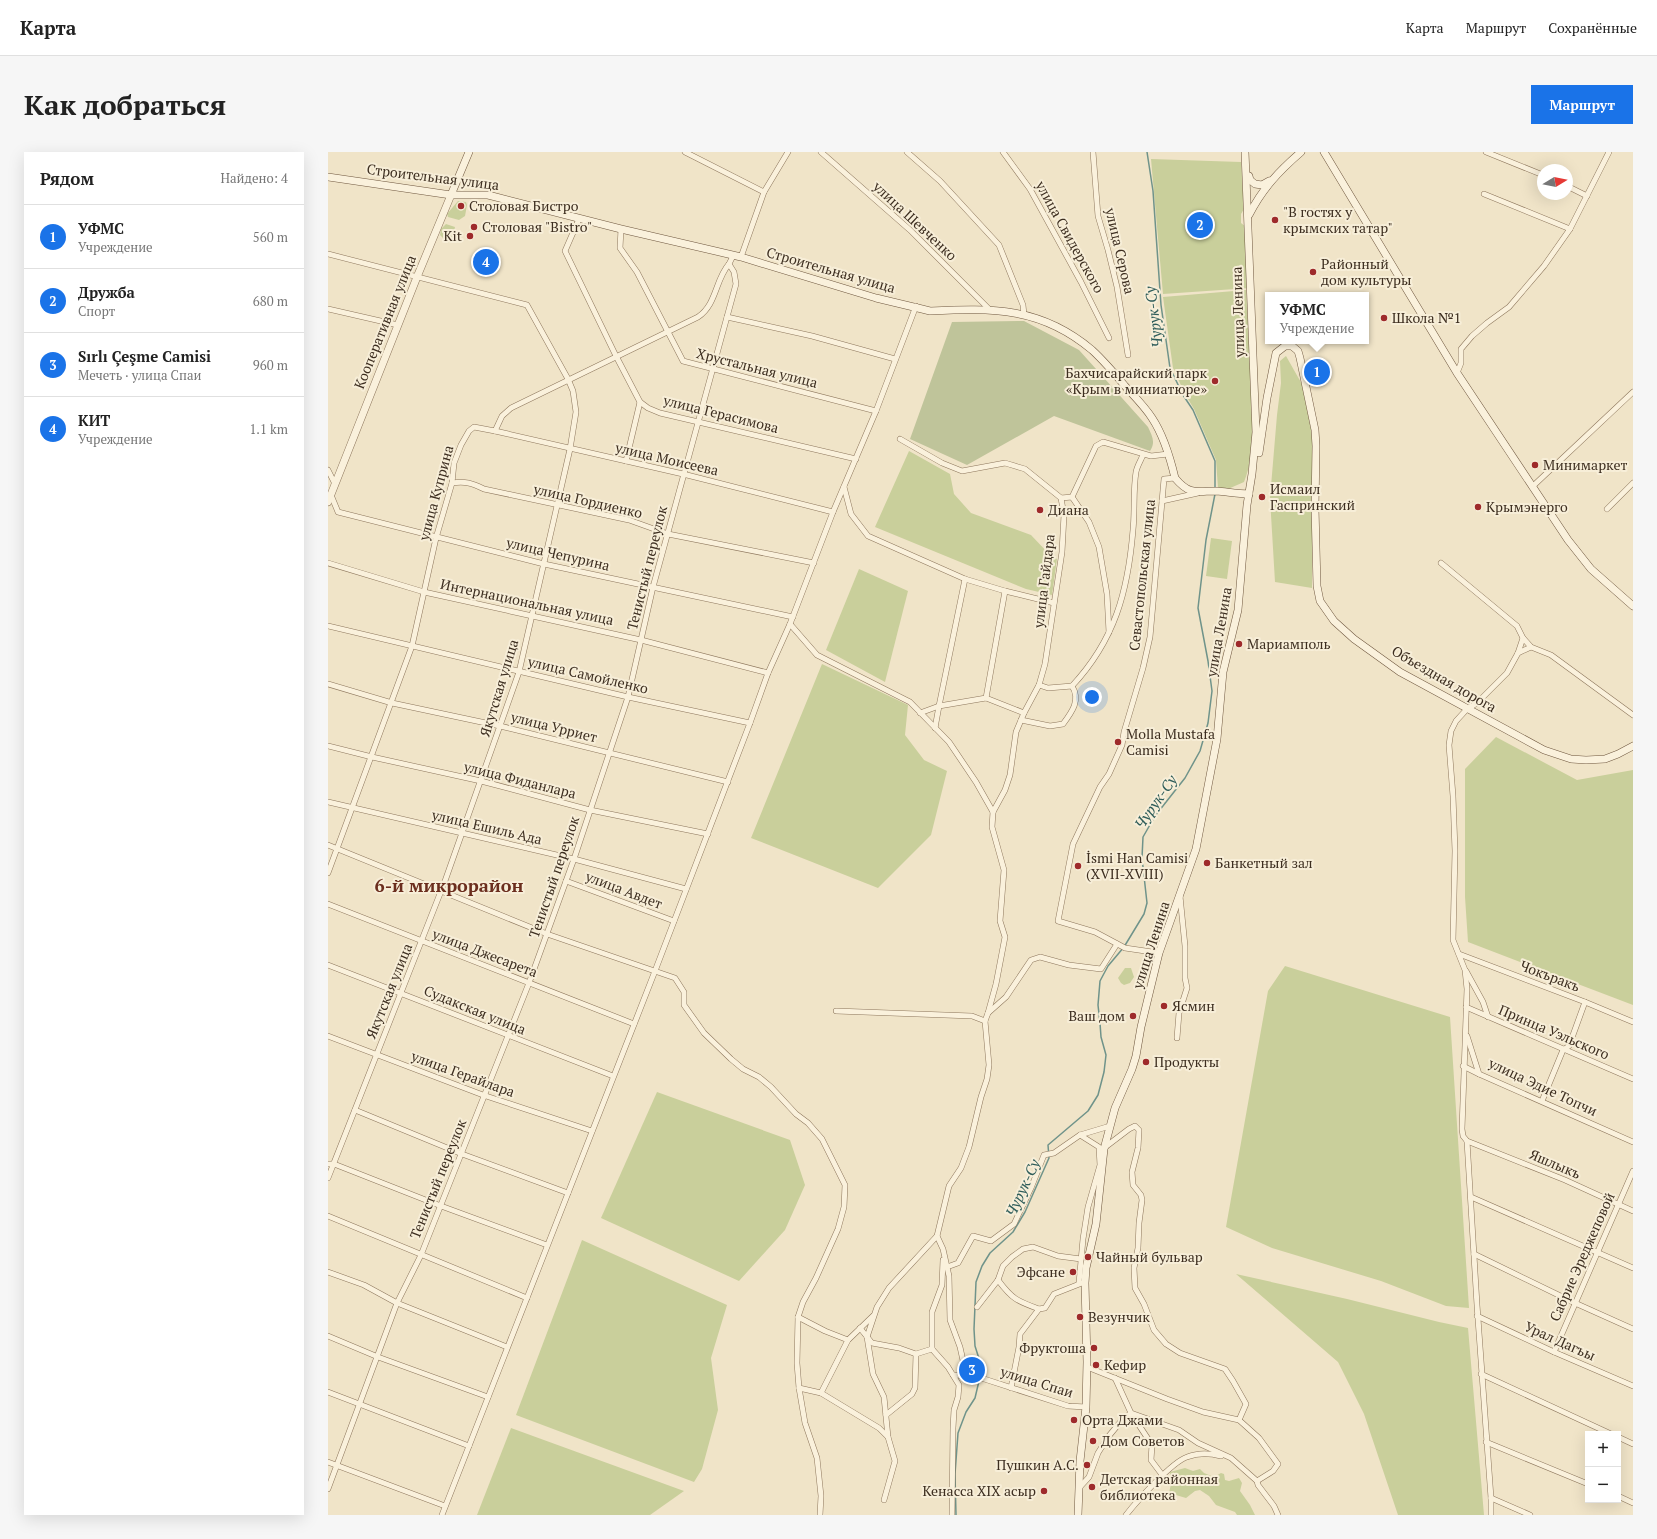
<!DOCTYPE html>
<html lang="ru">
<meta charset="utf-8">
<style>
body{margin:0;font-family:"PT Serif",serif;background:#f6f6f6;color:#222}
.controls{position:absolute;right:12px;bottom:12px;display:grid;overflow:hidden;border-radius:0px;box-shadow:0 4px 16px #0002}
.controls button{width:36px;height:36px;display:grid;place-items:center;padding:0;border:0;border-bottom:1px solid #e0e0e0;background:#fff;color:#222;font:20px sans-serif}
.compass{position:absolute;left:1209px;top:12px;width:36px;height:36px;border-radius:50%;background:#fff;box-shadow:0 4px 16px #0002;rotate:80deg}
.you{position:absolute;left:764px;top:545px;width:14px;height:14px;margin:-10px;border:3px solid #fff;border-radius:50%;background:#1a73e8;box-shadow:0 0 0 6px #1a73e833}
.badge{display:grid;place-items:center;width:26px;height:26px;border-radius:50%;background:#1a73e8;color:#fff;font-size:13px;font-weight:700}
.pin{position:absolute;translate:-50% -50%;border:2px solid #fff;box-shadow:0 1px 4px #0006}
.popup{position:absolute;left:937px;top:140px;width:104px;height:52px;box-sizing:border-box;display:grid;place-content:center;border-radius:0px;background:#fff;filter:drop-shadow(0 1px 3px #0005);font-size:13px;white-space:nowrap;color:#767676}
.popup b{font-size:15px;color:#222}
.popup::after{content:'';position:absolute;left:50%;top:100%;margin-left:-8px;border:8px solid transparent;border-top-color:#fff}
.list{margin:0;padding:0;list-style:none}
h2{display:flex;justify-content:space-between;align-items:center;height:52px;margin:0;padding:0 16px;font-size:17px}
h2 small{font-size:13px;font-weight:400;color:#767676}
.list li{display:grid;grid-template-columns:26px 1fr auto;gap:12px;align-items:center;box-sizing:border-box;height:64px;padding:0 16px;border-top:1px solid #e0e0e0}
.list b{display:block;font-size:15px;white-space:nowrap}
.list p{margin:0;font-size:13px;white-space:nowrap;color:#767676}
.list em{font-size:13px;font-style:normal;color:#767676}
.map{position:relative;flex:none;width:1305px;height:1363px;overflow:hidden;border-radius:0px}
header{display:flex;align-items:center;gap:24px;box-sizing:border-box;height:56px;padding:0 20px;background:#fff;border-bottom:1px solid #e0e0e0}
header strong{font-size:19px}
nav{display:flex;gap:22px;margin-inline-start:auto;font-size:14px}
.intro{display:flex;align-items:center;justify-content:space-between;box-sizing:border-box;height:96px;padding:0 24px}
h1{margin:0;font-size:28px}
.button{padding:10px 18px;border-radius:0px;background:#1a73e8;color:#fff;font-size:14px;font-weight:700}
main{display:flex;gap:24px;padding:0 24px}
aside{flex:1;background:#fff;border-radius:0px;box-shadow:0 4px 16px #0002}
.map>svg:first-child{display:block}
.green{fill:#c9cf9b}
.cemetery{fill:#bfc49a}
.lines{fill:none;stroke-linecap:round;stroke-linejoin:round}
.stream{stroke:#6f938a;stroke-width:1.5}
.minor-casing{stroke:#8d765c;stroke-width:6}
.tertiary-casing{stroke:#8d765c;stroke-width:8}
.secondary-casing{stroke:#6f573f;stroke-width:8}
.minor{stroke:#faf1dc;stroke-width:5}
.tertiary{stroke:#faf1dc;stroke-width:7}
.secondary{stroke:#faf1dc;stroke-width:7}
.poi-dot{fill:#9e2a2b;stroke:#f7eed8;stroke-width:1.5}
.labels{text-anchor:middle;stroke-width:4;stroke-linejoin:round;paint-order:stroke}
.street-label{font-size:14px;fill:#3d2e20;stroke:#f7eed8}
.poi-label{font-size:14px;fill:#3d2e20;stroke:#f7eed8;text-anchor:start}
.water-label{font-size:15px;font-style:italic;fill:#2f5d5a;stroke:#f7eed8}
.district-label{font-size:18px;font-weight:bold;fill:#6b2e1e;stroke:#f7eed8}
</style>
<header>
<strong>Карта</strong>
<nav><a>Карта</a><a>Маршрут</a><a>Сохранённые</a></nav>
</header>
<div class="intro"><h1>Как добраться</h1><a class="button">Маршрут</a></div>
<main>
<aside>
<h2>Рядом<small>Найдено: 4</small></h2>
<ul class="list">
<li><span class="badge">1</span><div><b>УФМС</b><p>Учреждение</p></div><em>560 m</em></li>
<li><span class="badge">2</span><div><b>Дружба</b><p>Спорт</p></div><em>680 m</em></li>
<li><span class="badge">3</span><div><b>Sırlı Çeşme Camisi</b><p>Мечеть · улица Спаи</p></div><em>960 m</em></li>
<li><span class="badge">4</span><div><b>КИТ</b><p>Учреждение</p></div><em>1.1 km</em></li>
</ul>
</aside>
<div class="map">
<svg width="1305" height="1363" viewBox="0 0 1305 1363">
<rect width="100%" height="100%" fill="#f0e4c8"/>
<!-- green -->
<g class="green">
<polygon points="823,7 913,10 916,57 913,62 913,71 918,75 922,136 835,142"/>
<polygon points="130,49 138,50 139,53 137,64 131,68 120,65 119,62"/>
<polygon points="118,72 127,75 124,88 120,91 112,83 113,77"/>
<path d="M918 138C920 168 921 197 923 227 925 260 929 298 916 330L900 337 890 336 888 308 866 257 857 242 845 216 835 145Z"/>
<polygon points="958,204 975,234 984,281 984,436 947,430 942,346 949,263 953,231 952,209"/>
<polygon points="581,299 622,322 626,342 643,361 703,383 721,402 729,407 724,443 698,437 547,375"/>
<polygon points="883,386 904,389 899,427 878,424"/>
<polygon points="531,417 580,439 557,530 498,498"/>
<polygon points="494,512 580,553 577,583 596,608 619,619 603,683 550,736 423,686"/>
<polygon points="1168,585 1249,628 1305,618 1305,853 1140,790 1137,745 1137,617"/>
<polygon points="957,814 1122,865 1141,1156 1118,1154 1053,1129 944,1096 898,1075 940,839"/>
<polygon points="797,816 803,816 806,825 802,831 796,833 793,831 790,826"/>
<polygon points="329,940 462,988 477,1033 457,1078 411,1129 273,1066"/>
<polygon points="254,1088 399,1153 383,1206 390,1258 374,1317 366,1330 188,1263"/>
<polygon points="908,1122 1019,1147 1111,1170 1140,1176 1156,1363 1070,1363 1036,1262 1010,1210"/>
<polygon points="183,1276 356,1339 322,1363 149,1363"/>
<polygon points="857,1316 865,1319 872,1317 876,1321 886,1325 893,1321 896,1322 897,1328 901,1329 911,1326 914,1331 912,1339 922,1353 927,1363 909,1363 907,1360 888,1353 881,1344 872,1338 867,1339 858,1346 841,1341 843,1332 842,1320"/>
</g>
<!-- cemetery -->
<path class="cemetery" d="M696 169 751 198 820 275C824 284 828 290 822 299L726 264 639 313 582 287 624 170Z"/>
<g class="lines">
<!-- stream -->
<g class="stream">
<polyline points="819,0 825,39 833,153 842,216 855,243 865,258 887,309 887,336"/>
<polyline points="652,1222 653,1213 647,1194 646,1177 648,1130 654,1114 662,1101 685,1080 697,1060 721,1006 720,993 760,959 770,943 776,920 778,903 773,885 772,871 770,853 772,829 780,814 796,795 816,762 819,751 814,706 815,685 827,664 857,626 872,599 880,571 884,539 880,509 870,456 878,388 887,342"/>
<polyline points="628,1363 627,1322 630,1281 638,1260 647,1246 651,1229"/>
</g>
<!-- minor casing -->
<g class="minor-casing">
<g id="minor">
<polyline points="357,0 436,40"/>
<polyline points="493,0 582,78 662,158"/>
<polyline points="579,0 612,29 671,93 695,153 696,163"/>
<polyline points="675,0 702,37 753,130 781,186"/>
<polyline points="765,0 770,64 780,98 789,135 800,203"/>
<polyline points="1158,0 1215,23"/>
<polyline points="1239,34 1259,44"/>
<polyline points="1156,42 1242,77"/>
<polyline points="251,67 237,99 288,204 312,250 320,256 332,261 528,307"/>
<polyline points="293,77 292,96 309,120 355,209 548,259"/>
<polyline points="0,102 199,153 240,227 245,239 248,260 242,297 191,520 117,729 0,1026"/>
<polyline points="413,105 436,40 460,0"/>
<polyline points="0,157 70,173"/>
<polyline points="399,165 484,184 567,207"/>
<polyline points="1129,221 1133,211 1133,197 1144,184 1159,171 1181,155 1216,114 1242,77 1281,0"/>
<polyline points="167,279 355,322 505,360"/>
<polyline points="572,287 614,311 634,319 677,311 697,317 733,346 736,363 734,400 717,512 711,533 696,561 688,580 682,623 677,638 665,660 664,675 676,718 672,769 677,785 668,832 660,861"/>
<polyline points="298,309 312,250"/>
<polyline points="0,318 7,332"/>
<path d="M124 331C137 329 144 331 156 337L301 368 340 382 486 411"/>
<polyline points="516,335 523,362 540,384 637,427 677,439 726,451"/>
<polyline points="1204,335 1305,240"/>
<polyline points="3,343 10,360 216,412 465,465"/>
<polyline points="744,345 761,370 771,395 779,442 781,480"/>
<polyline points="733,346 744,345 768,294 775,290 823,304 840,302"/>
<polyline points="834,349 870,341"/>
<polyline points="1279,357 1305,331"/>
<polyline points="0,411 96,440 313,488 440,521"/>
<polyline points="1113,411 1189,474 1195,486 1203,495 1223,503 1305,563"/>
<polyline points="462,472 489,503 582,550 621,590 648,630 665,660"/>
<polyline points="0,474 300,545 422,571"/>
<polyline points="1190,501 1203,495"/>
<polyline points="0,532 64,551 172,574 400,630"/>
<path d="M744 534C787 488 800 439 805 378 807 359 805 338 808 320 809 314 813 308 815 303"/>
<polyline points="658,546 677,439"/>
<polyline points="592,561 611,554 658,546 696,561"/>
<path d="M693 568 722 574 735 572C744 560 753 548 744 534L720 536 711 533"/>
<polyline points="607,576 611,554 637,427"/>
<polyline points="0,594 44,605 153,629 262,658 380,682"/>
<polyline points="0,650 246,707 358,737"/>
<polyline points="0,693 219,782 347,826 356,840 356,853 376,881 403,907 415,917 431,925 443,935 468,962 480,971 494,987 517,1033 516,1055 510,1077 488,1126 475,1150 470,1165 469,1211 471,1236 477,1271 489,1306 493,1344 492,1363"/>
<path d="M0 721 84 494 108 386 124 331 126 311 133 293 141 279 146 275 167 279 174 264 183 256 370 165C389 152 387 128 401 112"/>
<polyline points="238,729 346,769"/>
<polyline points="0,752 306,872"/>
<polyline points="831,801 797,796 767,780 730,769 745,692 772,635 781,622 794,593 796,580 815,516 822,485 836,327 847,326"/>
<polyline points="1131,802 1257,850 1305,870"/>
<polyline points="0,813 285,924"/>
<polyline points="1138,819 1155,850 1160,865"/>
<polyline points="1138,855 1305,927"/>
<polyline points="508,859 644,864 657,869"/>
<polyline points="0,884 155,943 264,979"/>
<polyline points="1139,884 1151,922 1305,990"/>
<polyline points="849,886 851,861 859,836 857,826 857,794 852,744"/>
<polyline points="1135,914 1151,922"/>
<polyline points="1214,949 1235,898 1241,894 1257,850"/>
<polyline points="27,958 134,1002 240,1041"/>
<polyline points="1139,989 1237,1028 1305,1059"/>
<polyline points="776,996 801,977 807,974 811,978 810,996 804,1020 805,1033 813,1043 814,1048 811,1071 810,1096 806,1116 807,1136 816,1152 826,1178 838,1192 852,1201 897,1217 905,1229 918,1252 911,1268"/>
<polyline points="0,1012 6,1012 113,1054 219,1093"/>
<polyline points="1143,1045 1305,1116"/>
<polyline points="0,1064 199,1146"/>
<polyline points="1146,1102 1247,1151 1305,1177"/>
<polyline points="619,1115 630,1111 645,1084 663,1089 686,1072 703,1036 716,1003 726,1001 752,983 782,974"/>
<polyline points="0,1120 36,1133 69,1151 179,1195"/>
<path d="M670 1128C684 1147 689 1149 711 1157"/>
<polyline points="751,1131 755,1087 760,1055 772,1013 771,995 752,983"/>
<polyline points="649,1155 670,1128 675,1114 684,1105 695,1097 705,1095 730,1104 753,1107"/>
<polyline points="1149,1164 1226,1200 1305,1234"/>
<polyline points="470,1165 497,1179 520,1188"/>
<polyline points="532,1176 544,1191 571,1196 588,1202 604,1197"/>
<polyline points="0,1184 50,1205 160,1245"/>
<polyline points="604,1197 620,1215 631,1233 630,1245 626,1258 625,1276 624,1363"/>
<polyline points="604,1197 604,1160 614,1133 615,1108"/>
<polyline points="1226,1200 1305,1019"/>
<polyline points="759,1215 839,1247 875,1260 911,1268 931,1286 950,1312 945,1319 929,1329"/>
<polyline points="638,1222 632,1195 622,1168 621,1124 615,1097 609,1084 621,1034 633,1016 641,995 653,945 659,927 661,913 657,869 660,861 678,845 703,808 712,805 741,813 773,817 789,792"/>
<polyline points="1153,1222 1283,1282"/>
<polyline points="625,1223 647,1224 740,1254 758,1255"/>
<polyline points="787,1226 803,1261 824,1293 823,1308 835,1324"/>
<polyline points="471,1236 493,1241 551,1276 560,1285"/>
<polyline points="683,1236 691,1195 692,1182 711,1157 717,1156 726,1142 754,1131"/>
<polyline points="0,1240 141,1294"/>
<polyline points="493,1241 520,1188 545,1164"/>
<polyline points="558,1263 584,1242 587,1236 588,1202"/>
<polyline points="1290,1285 1305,1292"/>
<polyline points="1158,1290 1260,1332"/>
<polyline points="0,1310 117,1354"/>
<polyline points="751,1336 761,1325 770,1301 780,1285 794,1268 803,1261 851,1278 870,1291 903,1306 929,1329 930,1333 946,1354 950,1363"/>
<polyline points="0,1337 69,1151 93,1103 201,831 246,707 300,545 325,435 408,132 406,120 401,112 405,104"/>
<polyline points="1290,1344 1305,1351"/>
<polyline points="1163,1346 1202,1363"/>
<polyline points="556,1348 567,1309 560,1285 556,1245 545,1222 539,1185 549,1155 561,1136 609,1084"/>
<polyline points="114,1363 327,819 422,571 440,521 462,472 505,360 548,259 588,154"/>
<path d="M798 1363C809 1349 844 1310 859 1305 869 1301 882 1301 893 1304"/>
<polyline points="1163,1363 1163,1346 1149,1153 1139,989 1135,984 1134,977 1139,837 1137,818 1125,788 1127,699 1125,644 1121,593 1123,579 1128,569 1139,557 1149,551 1179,521 1190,501 1195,486"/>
</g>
</g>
<!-- tertiary casing -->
<g class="tertiary-casing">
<polyline id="tertiary" points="0,350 89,125 123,43"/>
</g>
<!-- secondary casing -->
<g class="secondary-casing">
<g id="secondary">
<polyline points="996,0 1129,221 1240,388 1263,417 1305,454"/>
<polyline points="921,24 922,28 927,32 934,33 941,29"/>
<path d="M0 25 123 43H160L293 77 413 105 548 146 594 157 602 159C665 156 713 155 764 198 776 209 787 222 797 234 806 244 817 255 824 266 836 284 842 305 847 326 862 344 869 339 889 339 900 340 910 342 921 342"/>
<polyline points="123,43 141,0"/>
<path d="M921 63C934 37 951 19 973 0"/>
<polyline points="931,301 939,246 948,201 957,194 964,194 970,199 972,206 987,278 988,294 987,356 989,434 992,449 1006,469 1026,487 1072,520 1216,598 1243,607 1258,608 1277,607 1290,602 1305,594"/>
<polyline points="750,1363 752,1309 758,1255 759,1210 757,1131 758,1116 768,1072 776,997 787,956 804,917 808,904 813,875 831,801 868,697 889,587 895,520 910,458 919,353 924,322 928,280 917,0"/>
</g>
</g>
<!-- minor -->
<use href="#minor" class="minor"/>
<!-- tertiary -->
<use href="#tertiary" class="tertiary"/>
<!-- secondary -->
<use href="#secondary" class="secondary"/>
</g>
<!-- markers -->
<g class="poi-dot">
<circle cx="133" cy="54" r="4"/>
<circle cx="947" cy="68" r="4"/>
<circle cx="146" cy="75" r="4"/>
<circle cx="142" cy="84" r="4"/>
<circle cx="985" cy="120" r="4"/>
<circle cx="1056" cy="166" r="4"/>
<circle cx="887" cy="229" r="4"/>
<circle cx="1207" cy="313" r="4"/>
<circle cx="934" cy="345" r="4"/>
<circle cx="1150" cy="355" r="4"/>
<circle cx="712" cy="358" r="4"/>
<circle cx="911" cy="492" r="4"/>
<circle cx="790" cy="590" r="4"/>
<circle cx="879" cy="711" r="4"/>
<circle cx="750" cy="714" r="4"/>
<circle cx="836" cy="854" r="4"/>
<circle cx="805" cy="864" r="4"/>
<circle cx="818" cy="910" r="4"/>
<circle cx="760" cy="1105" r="4"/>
<circle cx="745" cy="1120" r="4"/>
<circle cx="752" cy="1165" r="4"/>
<circle cx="766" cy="1196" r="4"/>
<circle cx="768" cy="1213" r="4"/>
<circle cx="746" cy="1268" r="4"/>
<circle cx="765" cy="1289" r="4"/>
<circle cx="759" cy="1313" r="4"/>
<circle cx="764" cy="1335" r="4"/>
<circle cx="716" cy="1339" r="4"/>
</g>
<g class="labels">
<!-- street labels -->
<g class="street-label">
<text transform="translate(105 25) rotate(7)" y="5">Строительная улица</text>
<text transform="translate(587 69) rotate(43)" y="5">улица Шевченко</text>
<text transform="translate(742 85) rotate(61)" y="5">улица Свидерского</text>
<text transform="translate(792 99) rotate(77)" y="5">улица Серова</text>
<text transform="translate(503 118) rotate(16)" y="5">Строительная улица</text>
<text transform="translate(910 160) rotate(-92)" y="5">улица Ленина</text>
<text transform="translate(57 170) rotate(-68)" y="5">Кооперативная улица</text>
<text transform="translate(429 216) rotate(14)" y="5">Хрустальная улица</text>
<text transform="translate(393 262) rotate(14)" y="5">улица Герасимова</text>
<text transform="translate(339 307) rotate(13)" y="5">улица Моисеева</text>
<text transform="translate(108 341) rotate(-75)" y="5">улица Куприна</text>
<text transform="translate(260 349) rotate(13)" y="5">улица Гордиенко</text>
<text transform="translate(230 402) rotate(13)" y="5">улица Чепурина</text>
<text transform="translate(319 416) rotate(-76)" y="5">Тенистый переулок</text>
<text transform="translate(814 423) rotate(-84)" y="5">Севастопольская улица</text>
<text transform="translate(716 429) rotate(-83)" y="5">улица Гайдара</text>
<text transform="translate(199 450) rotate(12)" y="5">Интернациональная улица</text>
<text transform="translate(891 480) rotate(-80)" y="5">улица Ленина</text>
<text transform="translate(260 523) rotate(13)" y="5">улица Самойленко</text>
<text transform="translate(1116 527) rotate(30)" y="5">Объездная дорога</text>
<text transform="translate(171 536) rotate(-73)" y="5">Якутская улица</text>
<text transform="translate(226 575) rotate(14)" y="5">улица Урриет</text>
<text transform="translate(192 628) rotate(14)" y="5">улица Фиданлара</text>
<text transform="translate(159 675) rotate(13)" y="5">улица Ешиль Ада</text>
<text transform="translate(226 725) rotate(-71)" y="5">Тенистый переулок</text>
<text transform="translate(296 738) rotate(21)" y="5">улица Авдет</text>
<text transform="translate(823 793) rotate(-72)" y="5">улица Ленина</text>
<text transform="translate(157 801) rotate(21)" y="5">улица Джесарета</text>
<text transform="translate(1222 824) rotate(21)" y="5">Чокъракъ</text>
<text transform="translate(61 839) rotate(-68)" y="5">Якутская улица</text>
<text transform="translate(147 858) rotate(22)" y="5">Судакская улица</text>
<text transform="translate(1226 880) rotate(23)" y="5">Принца Уэльского</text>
<text transform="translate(135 922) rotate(20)" y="5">улица Герайлара</text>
<text transform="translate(1215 935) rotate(25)" y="5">улица Эдие Топчи</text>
<text transform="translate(1227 1012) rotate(23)" y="5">Яшлыкъ</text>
<text transform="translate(110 1027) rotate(-68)" y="5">Тенистый переулок</text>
<text transform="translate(1254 1105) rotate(-66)" y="5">Сабрие Эреджеповой</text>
<text transform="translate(1232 1189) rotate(24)" y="5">Урал Дагъы</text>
<text transform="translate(709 1230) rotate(17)" y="5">улица Спаи</text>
</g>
<!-- poi labels -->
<g class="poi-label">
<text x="141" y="59">Столовая Бистро</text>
<text x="955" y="65">"В гостях у<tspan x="955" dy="16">крымских татар"</tspan></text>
<text x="154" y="80">Столовая "Bistro"</text>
<text x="134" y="89" text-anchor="end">Kit</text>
<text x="993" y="117">Районный<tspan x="993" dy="16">дом культуры</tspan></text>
<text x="1064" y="171">Школа №1</text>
<text x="879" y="226" text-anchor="end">Бахчисарайский парк<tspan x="879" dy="16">«Крым в миниатюре»</tspan></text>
<text x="1215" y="318">Минимаркет</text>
<text x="942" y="342">Исмаил<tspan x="942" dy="16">Гаспринский</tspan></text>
<text x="1158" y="360">Крымэнерго</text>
<text x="720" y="363">Диана</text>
<text x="919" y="497">Мариамполь</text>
<text x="798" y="587">Molla Mustafa<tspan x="798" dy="16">Camisi</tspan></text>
<text x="758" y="711">İsmi Han Camisi<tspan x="758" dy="16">(XVII-XVIII)</tspan></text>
<text x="887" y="716">Банкетный зал</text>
<text x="844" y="859">Ясмин</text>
<text x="797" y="869" text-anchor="end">Ваш дом</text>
<text x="826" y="915">Продукты</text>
<text x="768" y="1110">Чайный бульвар</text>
<text x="737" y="1125" text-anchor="end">Эфсане</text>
<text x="760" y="1170">Везунчик</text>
<text x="758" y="1201" text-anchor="end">Фруктоша</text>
<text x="776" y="1218">Кефир</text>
<text x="754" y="1273">Орта Джами</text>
<text x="773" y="1294">Дом Советов</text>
<text x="751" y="1318" text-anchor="end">Пушкин А.С.</text>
<text x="772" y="1332">Детская районная<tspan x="772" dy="16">библиотека</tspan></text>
<text x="708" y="1344" text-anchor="end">Кенасса XIX асыр</text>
</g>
<!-- water labels -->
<g class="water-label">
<text transform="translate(826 165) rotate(-97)" y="5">Чурук-Су</text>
<text transform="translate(828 650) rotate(-55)" y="5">Чурук-Су</text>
<text transform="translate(695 1036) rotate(-65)" y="5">Чурук-Су</text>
</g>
<!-- district labels -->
<g class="district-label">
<text x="121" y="740">6-й микрорайон</text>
</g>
</g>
</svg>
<div class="controls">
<button>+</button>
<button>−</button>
</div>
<svg class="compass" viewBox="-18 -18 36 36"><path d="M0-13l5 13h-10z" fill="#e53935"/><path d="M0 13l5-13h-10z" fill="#767676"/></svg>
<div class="you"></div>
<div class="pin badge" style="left:989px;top:220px">1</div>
<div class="popup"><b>УФМС</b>Учреждение</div>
<div class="pin badge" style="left:872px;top:73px">2</div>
<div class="pin badge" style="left:644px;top:1218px">3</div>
<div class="pin badge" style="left:158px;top:110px">4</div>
</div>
</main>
